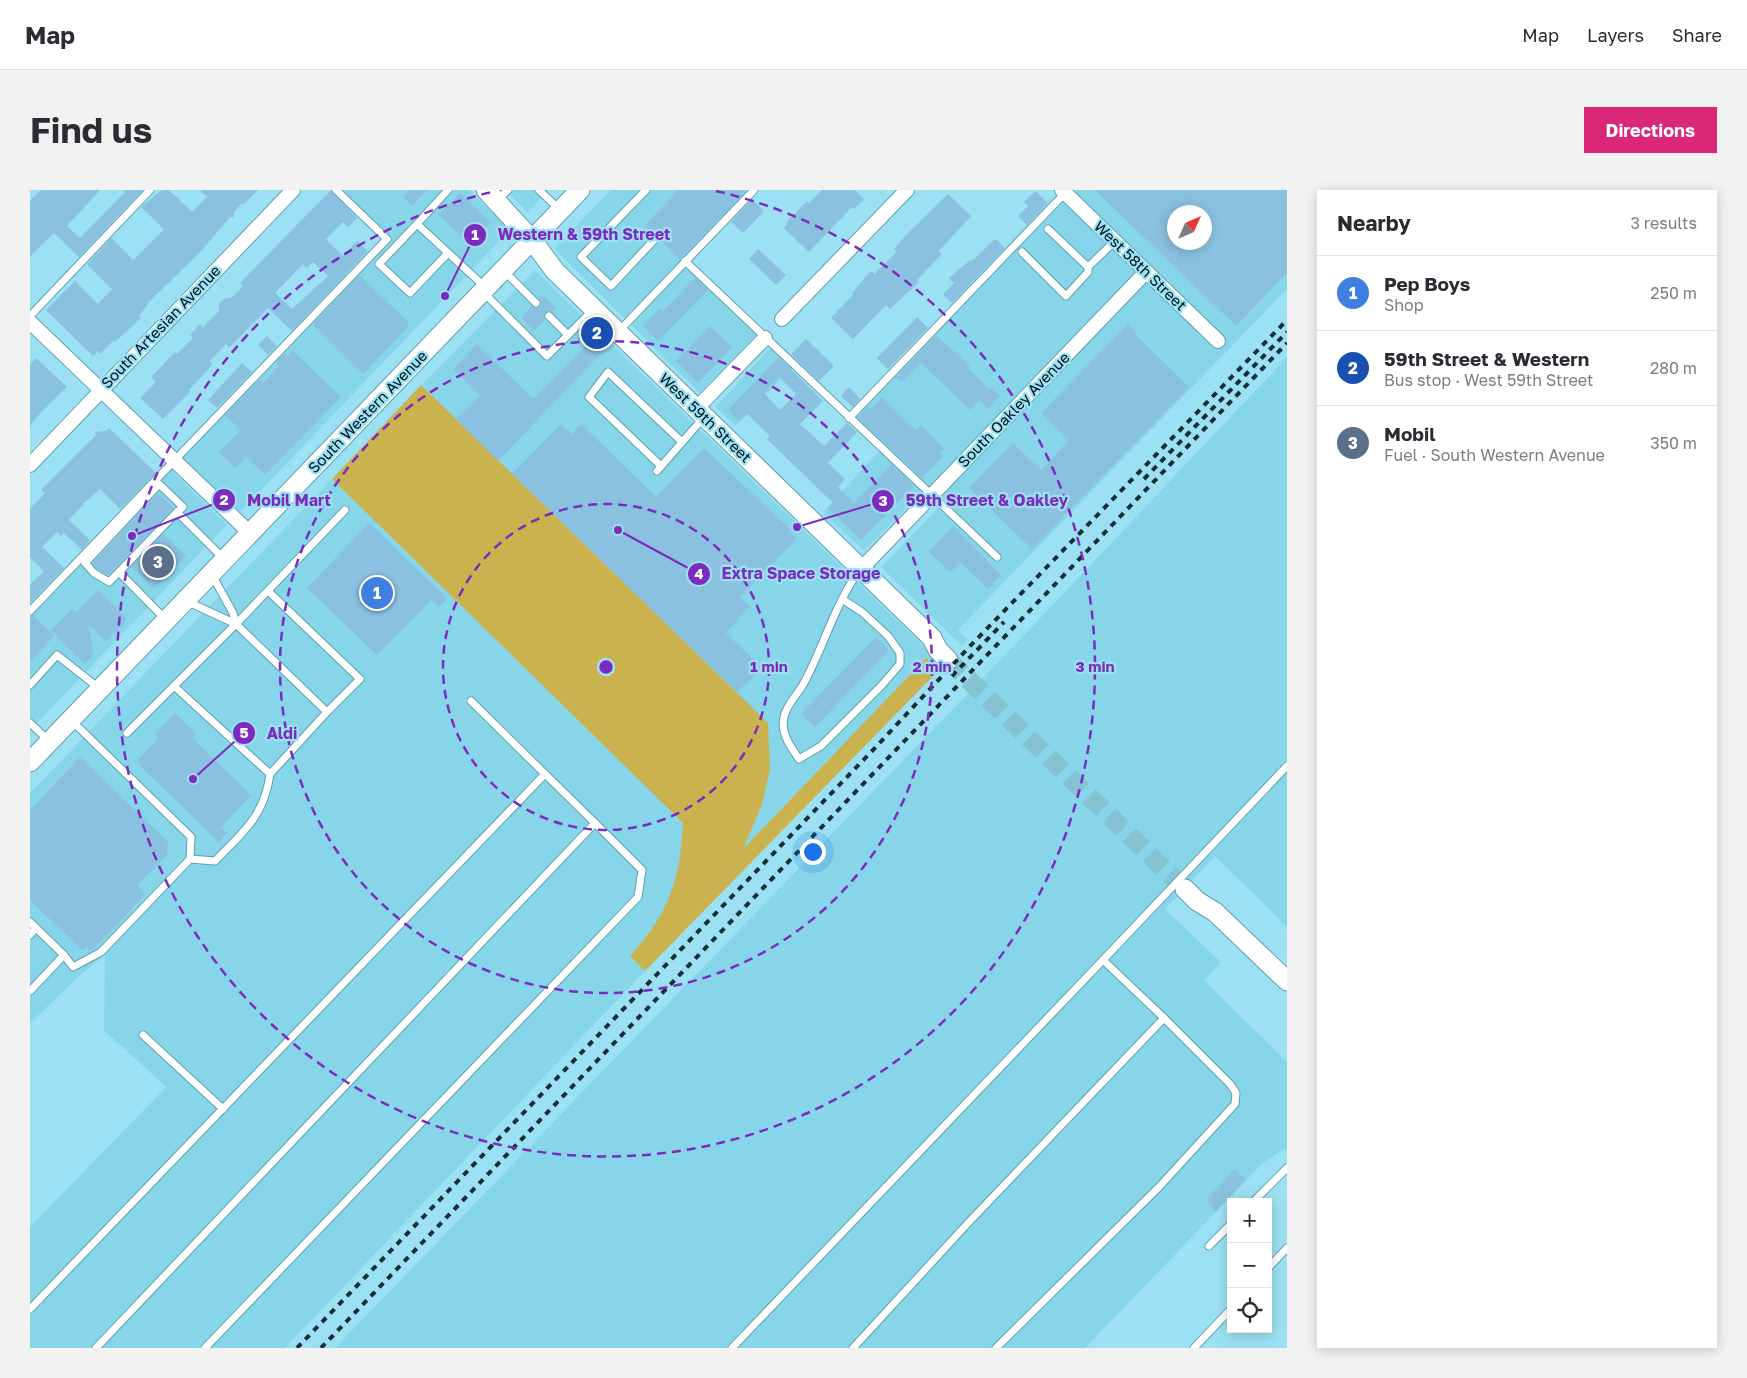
<!DOCTYPE html>
<meta charset="utf-8">
<style>
body{margin:0;font-family:"Golos Text",sans-serif;background:#f2f2f3;color:#2b2b33}
.controls{position:absolute;right:15px;bottom:15px;display:grid;overflow:hidden;border-radius:0px;box-shadow:0 2px 12px #0003}
.controls button{width:45px;height:45px;display:grid;place-items:center;padding:0;border:0;border-bottom:1px solid #e1e1e2;background:#fff;color:#2b2b33;font:25px sans-serif}
.compass{position:absolute;left:1137px;top:15px;width:45px;height:45px;border-radius:50%;background:#fff;box-shadow:0 2px 12px #0003;rotate:45deg}
.you{position:absolute;left:782px;top:661px;width:18px;height:18px;margin:-12px;border:4px solid #fff;border-radius:50%;background:#1a73e8;box-shadow:0 0 0 8px #1a73e833}
.badge{display:grid;place-items:center;width:32px;height:32px;border-radius:50%;background:#db2777;color:#fff;font-size:16px;font-weight:700}
.pin{position:absolute;translate:-50% -50%;border:2px solid #fff;box-shadow:0 1px 5px #0006}
.list{margin:0;padding:0;list-style:none}
h2{display:flex;justify-content:space-between;align-items:center;height:65px;margin:0;padding:0 20px;font-size:21px}
h2 small{font-size:16px;font-weight:400;color:#7c7c81}
.list li{display:grid;grid-template-columns:32px 1fr auto;gap:15px;align-items:center;box-sizing:border-box;height:75px;padding:0 20px;border-top:1px solid #e1e1e2}
.list b{display:block;font-size:19px;white-space:nowrap}
.list p{margin:0;font-size:16px;white-space:nowrap;color:#7c7c81}
.list em{font-size:16px;font-style:normal;color:#7c7c81}
.icon{flex:none;width:28px;height:28px;fill:none;stroke:currentColor;stroke-width:2;stroke-linecap:round;stroke-linejoin:round}
.map{position:relative;flex:none;width:1257px;height:1158px;overflow:hidden;border-radius:0px}
header{display:flex;align-items:center;gap:30px;box-sizing:border-box;height:70px;padding:0 25px;background:#fff;border-bottom:1px solid #e1e1e2}
header strong{font-size:24px}
nav{display:flex;gap:28px;margin-inline-start:auto;font-size:18px}
.intro{display:flex;align-items:center;justify-content:space-between;box-sizing:border-box;height:120px;padding:0 30px}
h1{margin:0;font-size:35px}
.button{padding:12px 22px;border-radius:0px;background:#db2777;color:#fff;font-size:18px;font-weight:700}
main{display:flex;gap:30px;padding:0 30px}
aside{flex:1;background:#fff;border-radius:0px;box-shadow:0 2px 12px #0003}
.map>svg:first-child{display:block}
.built{fill:#87d5e9;fill-rule:evenodd}
.green{fill:#cab24f}
.building{fill:#8ac0e0;fill-rule:evenodd}
.lines{fill:none;stroke-linecap:round;stroke-linejoin:round}
.secondary-tunnel{stroke:#85c2d2;stroke-width:19;stroke-dasharray:19 9;stroke-linecap:butt}
.lane-casing{stroke:#5c9fb0;stroke-width:9}
.street-casing{stroke:#5c9fb0;stroke-width:16}
.secondary-casing{stroke:#5c9fb0;stroke-width:21}
.lane{stroke:#fff;stroke-width:7}
.street{stroke:#fff;stroke-width:14}
.secondary{stroke:#fff;stroke-width:19}
.rail{stroke:#152e36;stroke-width:4;stroke-dasharray:6 6;stroke-linecap:butt}
.ring{fill:none;stroke:#7b2cbf;stroke-width:2.5;stroke-dasharray:9 6}
.labels{text-anchor:middle;stroke-width:4.5;stroke-linejoin:round;paint-order:stroke}
.street-label{font-size:15px;fill:#001219;stroke:#9ce1f3}
.centre{fill:#7b2cbf;stroke:#9ce1f3;stroke-width:2.5}
.ring-label{font-size:15px;text-anchor:middle;font-weight:bold;fill:#7b2cbf;stroke:#9ce1f3;stroke-width:4.5;stroke-linejoin:round;paint-order:stroke}
.leader{fill:none;stroke:#7b2cbf;stroke-width:2}
.callout-dot{fill:#7b2cbf;stroke:#9ce1f3;stroke-width:2}
.mark-label{font-size:15px;text-anchor:middle;font-weight:bold;fill:#fff}
.callout-label{font-size:16px;text-anchor:middle;font-weight:bold;fill:#7b2cbf;stroke:#9ce1f3;stroke-width:4.5;stroke-linejoin:round;paint-order:stroke}
</style>
<header>
<strong>Map</strong>
<nav><a>Map</a><a>Layers</a><a>Share</a></nav>
</header>
<div class="intro"><h1>Find us</h1><a class="button">Directions</a></div>
<main>
<div class="map">
<svg width="1257" height="1158" viewBox="0 0 1257 1158">
<rect width="100%" height="100%" fill="#9ce1f3"/>
<!-- built -->
<g class="built">
<polygon points="306,0 439,0 480,40 210,322 150,265 357,49"/>
<polygon points="475,0 519,0 498,22"/>
<polygon points="581,0 724,0 655,71 729,142 670,203 524,59"/>
<path d="M1038 0H1257V99L928 440 938 449 932 456 851 377 911 315 894 299 834 361 793 322 851 259 819 228ZM1144 22H1174V52H1144Z"/>
<polygon points="505,80 913,475 909,480 896,468 711,661 732,615 740,579 737,533 391,195"/>
<polygon points="743,155 764,175 706,236 685,217"/>
<polygon points="1257,167 1257,737 1185,666 1135,719 1191,772 1174,790 1257,872 1257,959 1250,961 1232,974 1055,1158 305,1158 1001,438"/>
<polygon points="138,277 197,335 0,540 0,421"/>
<polygon points="302,289 653,633 652,664 641,706 622,742 600,766 615,781 255,1158 0,1158 0,1037 136,897 74,840 75,765 49,786 0,833 0,603"/>
</g>
<!-- green -->
<path class="green" d="M391 195 738 533 740 579 732 615 713 659 896 468 909 480 615 781 600 766C639 723 650 691 653 633L302 289Z"/>
<!-- building -->
<g class="building">
<polygon points="11,0 70,0 37,36 50,48 95,2 93,0 113,0 49,67 24,43 0,67 0,11"/>
<polygon points="132,0 139,0 162,22 177,7 170,0 228,0 214,14 211,14 204,22 204,27 200,27 173,59 120,111 109,126 111,128 85,152 84,150 70,164 68,161 63,166 16,120 45,91 68,114 82,99 57,74 81,48 103,70 134,39 111,17"/>
<path d="M301 0 327 28 318 37 313 32 296 49 313 66 327 51 338 61 262 141 238 118 199 158 196 154 180 171 183 174 159 200 161 201 133 229 110 208 126 192 121 187 145 162 147 164 163 148 160 145 170 134 173 137 189 121V114L194 109 201 108 213 96 210 93ZM283 72 298 86 262 119 245 103 273 74 277 78Z"/>
<polygon points="380,0 397,0 382,16 373,7"/>
<polygon points="649,0 713,0 715,2 650,69 615,35"/>
<polygon points="792,0 825,0 834,9 824,19 822,17 779,62 754,38 757,34 756,33 777,11 779,13"/>
<path d="M1065 0H1257V83L1206 136ZM1144 22H1174V52H1144Z"/>
<polygon points="1005,1 1018,13 997,35 988,26 998,16 994,12"/>
<polygon points="430,3 461,33 440,55 409,25"/>
<polygon points="918,4 941,26 909,61 912,64 887,90 889,92 860,119 856,115 823,149 801,128 823,105 822,103 832,91 841,81 845,84 867,61 864,59 875,46"/>
<polygon points="722,9 734,21 713,43 701,32"/>
<polygon points="965,49 975,58 922,113 913,104 924,93 919,88 940,70 942,71"/>
<polygon points="728,59 756,85 746,95 719,69"/>
<polygon points="329,85 378,132 378,137 333,184 283,134"/>
<polygon points="665,88 678,100 628,151 613,136 630,118 633,121"/>
<polygon points="513,105 526,118 522,122 515,123 515,130 504,141 491,128 502,116 507,118 510,116 509,109"/>
<polygon points="887,127 898,138 858,179 847,168"/>
<polygon points="1098,134 1107,143 1105,144 1159,197 1002,359 939,298 983,253 1011,280 1039,250 1011,223"/>
<polygon points="680,136 702,157 668,193 646,171"/>
<polygon points="906,145 940,176 938,178 960,200 962,198 970,206 958,219 949,210 940,220 891,173 872,192 866,187"/>
<polygon points="237,146 247,156 238,165 228,155"/>
<polygon points="563,149 574,160 468,271 426,229 450,205 423,179 447,154 503,209"/>
<polygon points="776,149 804,176 789,191 761,164"/>
<polygon points="263,161 311,207 235,285 216,267 205,278 189,262 211,240 195,225 229,190 233,193 249,176 246,172 255,163 258,167"/>
<path d="M749 167 793 211 770 234 794 256 817 233 827 242 798 273 815 289 808 297 824 313 862 274 884 296 831 350 798 318 803 313 737 249 740 246 717 224 709 231 698 220ZM749 187 766 204 750 220 734 203Z"/>
<polygon points="6,168 37,197 13,220 0,236 0,175"/>
<polygon points="212,173 222,182 187,218 178,210"/>
<polygon points="819,197 830,209 823,217 811,206"/>
<polygon points="852,207 886,241 891,235 914,259 910,263 913,266 892,288 827,227 838,216 841,219"/>
<polygon points="531,234 542,244 551,234 626,307 674,258 760,339 758,340 767,348 710,407 720,416 696,443 732,478 707,502 482,284"/>
<polygon points="79,238 126,283 90,319 70,299 54,313 39,330 60,350 52,360 34,343 31,346 27,342 12,357 34,378 0,413 0,395 14,381 0,367 0,319 15,303 11,300 66,245 65,242 76,241"/>
<polygon points="128,303 144,318 78,385 67,379 62,373"/>
<polygon points="339,333 417,408 409,417 401,410 347,465 277,398"/>
<polygon points="923,336 971,385 958,399 930,372 921,382 899,362"/>
<polygon points="133,344 156,366 124,399 101,377"/>
<polygon points="68,400 97,429 76,451 58,434 64,464 55,474 21,441 42,419 46,423"/>
<polygon points="3,425 24,446 0,472 0,426"/>
<polygon points="846,447 859,460 785,537 771,524"/>
<polygon points="145,523 166,544 162,548 221,605 191,637 197,643 189,652 106,572 129,548 125,544"/>
<polygon points="50,567 138,652 137,665 107,695 116,704 61,761 57,757 53,761 0,710 0,620"/>
<polygon points="1205,979 1216,990 1186,1021 1176,1010"/>
</g>
<g class="lines">
<!-- secondary-tunnel -->
<polyline class="secondary-tunnel" points="918,470 1155,699"/>
<!-- lane casing -->
<g class="lane-casing">
<g id="lane">
<polyline points="418,0 387,34 455,97"/>
<polyline points="509,0 530,20"/>
<polyline points="616,0 551,67 581,96 624,50"/>
<polyline points="467,10 478,0"/>
<polyline points="387,34 349,74 380,103 418,63"/>
<polyline points="1018,39 1058,77"/>
<polyline points="992,62 1036,106 1058,82 1058,77 1085,51"/>
<polyline points="655,71 967,367"/>
<polyline points="474,81 506,113"/>
<polyline points="453,102 517,166 564,119"/>
<polyline points="0,126 120,0"/>
<polyline points="519,126 538,145"/>
<polyline points="588,142 724,0"/>
<polyline points="819,228 1037,1"/>
<polyline points="631,276 559,207 578,182 652,252"/>
<polyline points="627,281 674,227"/>
<polyline points="89,382 79,392 64,383 55,373 129,294 153,317 147,322"/>
<polyline points="182,385 203,423 206,434"/>
<path d="M812 409 832 422 858 446 870 463V474L852 495 791 556 769 569C761 557 750 543 754 527 756 515 768 504 774 493 794 456 805 414 830 379"/>
<polyline points="156,411 206,434 297,522 330,489 238,401"/>
<polyline points="0,421 357,49 306,0"/>
<polyline points="135,429 89,382 147,322 193,368"/>
<polyline points="0,495 27,465 70,499"/>
<polyline points="144,496 240,584"/>
<polyline points="0,533 20,552"/>
<polyline points="97,543 206,434 315,320"/>
<path d="M160 669 185 671C213 642 234 627 240 584L297 522"/>
<polyline points="0,732 34,765 43,777 71,762 160,669 161,647 42,531"/>
<polyline points="0,745 6,738"/>
<polyline points="1073,770 1257,576"/>
<polyline points="0,801 34,765"/>
<polyline points="113,845 193,919"/>
<polyline points="1223,1012 1257,978"/>
<polyline points="1179,1056 1201,1034"/>
<polyline points="1238,1078 1257,1058"/>
<polyline points="0,1119 515,584 441,511"/>
<polyline points="66,1158 565,633 515,584"/>
<polyline points="175,1158 608,707 612,680 565,633"/>
<polyline points="702,1158 1073,770 1134,828"/>
<polyline points="823,1158 938,1033 1134,828 1200,894 1206,903 1205,914 1129,997 966,1158"/>
<polyline points="1164,1158 1201,1119"/>
</g>
</g>
<!-- street casing -->
<g class="street-casing">
<g id="street">
<polyline points="1032,0 1188,151"/>
<polyline points="752,129 877,0"/>
<polyline points="0,132 221,344"/>
<polyline points="666,219 735,148"/>
<polyline points="0,275 263,0"/>
<polyline points="831,379 1116,82"/>
</g>
</g>
<!-- secondary casing -->
<g class="secondary-casing">
<g id="secondary">
<polyline points="456,0 502,50 525,81 902,448 908,460 918,470"/>
<polyline points="0,572 550,0"/>
<polyline points="1155,699 1167,711 1185,722 1257,791"/>
</g>
</g>
<!-- lane -->
<use href="#lane" class="lane"/>
<!-- street -->
<use href="#street" class="street"/>
<!-- secondary -->
<use href="#secondary" class="secondary"/>
<!-- rail -->
<g class="rail">
<polyline points="1114,289 1257,142"/>
<polyline points="922,486 974,432"/>
<polyline points="267,1158 843,560 943,453 1257,130"/>
<polyline points="291,1158 1257,153"/>
</g>
</g>
<!-- distance rings -->
<g class="ring">
<circle cx="576" cy="477" r="163"/>
<circle cx="576" cy="477" r="326"/>
<path d="M686 1A489 489 0 1 1 466 1"/>
</g>
<g class="labels">
<!-- street labels -->
<g class="street-label">
<text transform="translate(1110 76) rotate(44)" y="5">West 58th Street</text>
<text transform="translate(131 137) rotate(-46)" y="5">South Artesian Avenue</text>
<text transform="translate(984 220) rotate(-46)" y="5">South Oakley Avenue</text>
<text transform="translate(338 222) rotate(-46)" y="5">South Western Avenue</text>
<text transform="translate(675 228) rotate(44)" y="5">West 59th Street</text>
</g>
</g>
<circle cx="576" cy="477" r="8" class="centre"/>
<g class="ring-label">
<text x="739" y="482">1 min</text>
<text x="902" y="482">2 min</text>
<text x="1065" y="482">3 min</text>
</g>
<!-- callouts -->
<path class="leader" d="M415 106L445 45M102 346L194 310M767 337L853 311M588 340L669 384M163 589L214 543"/>
<g class="callout-dot">
<circle cx="415" cy="106" r="5"/>
<circle cx="102" cy="346" r="5"/>
<circle cx="767" cy="337" r="5"/>
<circle cx="588" cy="340" r="5"/>
<circle cx="163" cy="589" r="5"/>
<circle cx="445" cy="45" r="12"/>
<circle cx="194" cy="310" r="12"/>
<circle cx="853" cy="311" r="12"/>
<circle cx="669" cy="384" r="12"/>
<circle cx="214" cy="543" r="12"/>
</g>
<g class="mark-label">
<text x="445" y="50">1</text>
<text x="194" y="315">2</text>
<text x="853" y="316">3</text>
<text x="669" y="389">4</text>
<text x="214" y="548">5</text>
</g>
<g class="callout-label">
<text x="554" y="50">Western &amp; 59th Street</text>
<text x="259" y="316">Mobil Mart</text>
<text x="957" y="316">59th Street &amp; Oakley</text>
<text x="771" y="389">Extra Space Storage</text>
<text x="252" y="549">Aldi</text>
</g>
</svg>
<div class="controls">
<button>+</button>
<button>−</button>
<button><svg class="icon" aria-label="locate" viewBox="0 0 24 24"><circle cx="12" cy="12" r="6"/><path d="M12 2v4M12 18v4M2 12h4M18 12h4"/></svg></button>
</div>
<svg class="compass" viewBox="-18 -18 36 36"><path d="M0-13l5 13h-10z" fill="#e53935"/><path d="M0 13l5-13h-10z" fill="#7c7c81"/></svg>
<div class="you"></div>
<div class="pin badge" style="left:347px;top:403px;background:#3f7fe0">1</div>
<div class="pin badge" style="left:567px;top:143px;background:#1a4fb4">2</div>
<div class="pin badge" style="left:128px;top:372px;background:#5c6f8a">3</div>
</div>
<aside>
<h2>Nearby<small>3 results</small></h2>
<ul class="list">
<li><span class="badge" style="background:#3f7fe0">1</span><div><b>Pep Boys</b><p>Shop</p></div><em>250 m</em></li>
<li><span class="badge" style="background:#1a4fb4">2</span><div><b>59th Street &amp; Western</b><p>Bus stop · West 59th Street</p></div><em>280 m</em></li>
<li><span class="badge" style="background:#5c6f8a">3</span><div><b>Mobil</b><p>Fuel · South Western Avenue</p></div><em>350 m</em></li>
</ul>
</aside>
</main>
